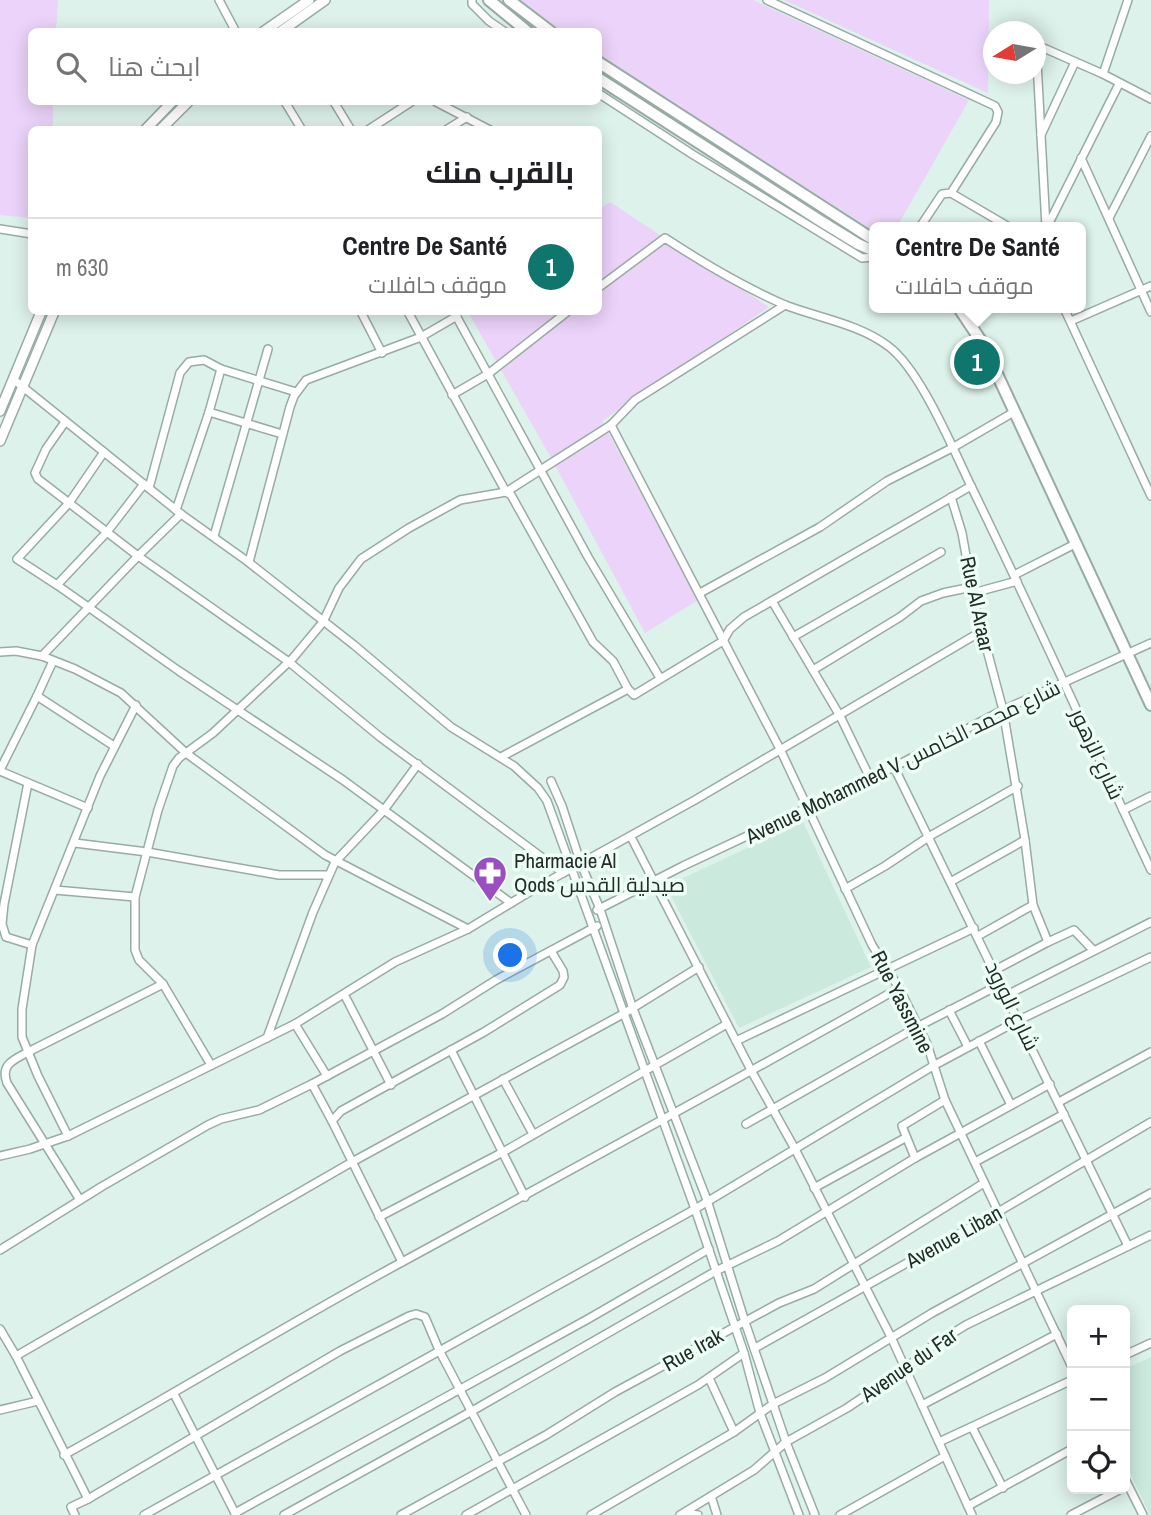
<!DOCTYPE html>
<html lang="ar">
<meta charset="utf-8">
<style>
body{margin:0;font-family:"Archivo Narrow",Cairo,sans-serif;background:#f6f6f6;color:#202124;direction:rtl}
.controls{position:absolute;right:21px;bottom:21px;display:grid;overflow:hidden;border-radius:10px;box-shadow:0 4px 18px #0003}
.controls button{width:63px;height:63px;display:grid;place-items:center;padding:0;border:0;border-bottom:2px solid #e0e0e0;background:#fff;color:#202124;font:35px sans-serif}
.compass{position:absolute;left:983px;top:21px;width:63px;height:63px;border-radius:50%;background:#fff;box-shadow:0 4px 18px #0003;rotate:259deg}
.you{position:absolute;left:511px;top:956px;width:24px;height:24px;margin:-18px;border:5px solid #fff;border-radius:50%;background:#1a73e8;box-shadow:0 0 0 10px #1a73e833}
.badge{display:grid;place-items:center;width:46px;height:46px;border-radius:50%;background:#0f766e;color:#fff;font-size:23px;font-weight:700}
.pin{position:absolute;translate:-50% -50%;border:4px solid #fff;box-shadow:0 2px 7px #0006}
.popup{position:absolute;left:869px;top:222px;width:217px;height:91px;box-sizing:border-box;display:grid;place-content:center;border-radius:10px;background:#fff;filter:drop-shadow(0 2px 5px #0005);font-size:23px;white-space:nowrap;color:#757577}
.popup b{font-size:26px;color:#202124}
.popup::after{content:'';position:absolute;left:50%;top:100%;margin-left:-14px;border:14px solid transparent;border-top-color:#fff}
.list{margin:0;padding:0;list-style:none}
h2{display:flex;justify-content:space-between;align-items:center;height:91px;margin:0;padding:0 28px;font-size:30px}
h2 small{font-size:23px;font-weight:400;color:#757577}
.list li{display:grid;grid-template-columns:46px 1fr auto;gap:21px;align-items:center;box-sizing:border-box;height:98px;padding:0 28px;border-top:2px solid #e0e0e0}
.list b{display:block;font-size:26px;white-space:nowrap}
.list p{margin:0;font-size:23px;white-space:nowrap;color:#757577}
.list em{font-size:23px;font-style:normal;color:#757577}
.icon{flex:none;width:38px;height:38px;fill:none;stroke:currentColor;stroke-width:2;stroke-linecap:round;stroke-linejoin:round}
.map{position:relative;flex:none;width:1151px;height:1515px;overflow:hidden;direction:ltr}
.search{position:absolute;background:#fff;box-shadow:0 4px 18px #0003;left:28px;top:28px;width:574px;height:77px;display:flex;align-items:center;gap:18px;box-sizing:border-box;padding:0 24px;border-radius:10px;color:#757577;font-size:26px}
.panel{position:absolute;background:#fff;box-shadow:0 4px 18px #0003;left:28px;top:126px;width:574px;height:189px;border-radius:10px;direction:rtl}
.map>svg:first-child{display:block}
.built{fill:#cce9dd}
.green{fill:#ebd3f9}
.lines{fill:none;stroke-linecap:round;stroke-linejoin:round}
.minor-casing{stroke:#98aba4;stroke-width:10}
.tertiary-casing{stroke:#98aba4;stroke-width:12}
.primary-casing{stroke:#98aba4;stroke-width:14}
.minor{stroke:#fff;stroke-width:7}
.tertiary{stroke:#fff;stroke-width:9}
.primary{stroke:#fff;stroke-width:10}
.labels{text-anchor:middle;stroke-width:7;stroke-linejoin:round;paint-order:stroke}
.street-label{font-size:21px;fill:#242c29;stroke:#edfef7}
.poi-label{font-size:21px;fill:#242c29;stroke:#edfef7;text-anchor:start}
</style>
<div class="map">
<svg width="1151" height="1515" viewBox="0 0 1151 1515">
<rect width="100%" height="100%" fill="#ddf2ea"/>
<!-- built -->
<g class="built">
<polygon points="803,822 871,967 739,1028 666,886"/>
<polygon points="1151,1357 1151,1515 1150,1515 1125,1462 1125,1369"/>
</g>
<!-- green -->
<g class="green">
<polygon points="0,0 58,0 56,31 32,32 32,102 53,102 53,129 32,130 31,218 0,215"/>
<polygon points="518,0 753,0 969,100 897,227 874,227 874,231 599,56 598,32 560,31"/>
<polygon points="784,0 989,0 988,93"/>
<polygon points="610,202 769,307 602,421 698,600 645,633 550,456 468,312 598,312 599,209"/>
</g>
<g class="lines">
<!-- minor casing -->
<g class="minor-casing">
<g id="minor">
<polyline points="219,0 236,32"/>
<polyline points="472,0 472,4 489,21 505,32"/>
<polyline points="767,0 995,106 998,112 996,122 951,193 942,194 920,227"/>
<polyline points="1103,74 1128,0"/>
<polyline points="598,93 692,154 862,258 874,257"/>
<polyline points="285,102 302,130"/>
<polyline points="334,102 351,130"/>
<polyline points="436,102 490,130"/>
<polyline points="368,130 411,102"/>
<polyline points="446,130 467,117"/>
<polyline points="1041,135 1075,62"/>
<polyline points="1081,158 1151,312"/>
<polyline points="951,193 1009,227"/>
<polyline points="1109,218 1151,136"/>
<polyline points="1046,227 1037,62 1038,53 1043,48 1046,49 1103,74 1151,99"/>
<polyline points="1047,227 1119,84"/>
<polyline points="0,229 32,234"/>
<path d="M598 288 665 238C703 263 744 287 785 305 819 318 859 324 888 346 920 369 953 449 971 486 1033 613 1091 742 1151 870"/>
<polyline points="785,305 635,400 611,425 780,749 872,945 899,988 927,1044 945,1100 1072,1367"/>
<polyline points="1064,308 1151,496"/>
<polyline points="361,312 382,353"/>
<polyline points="408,312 494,470 506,492 511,495 593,642 613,661 628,689 634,695 723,641 730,629 744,617 971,486"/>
<polyline points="454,312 588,557 660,678"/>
<polyline points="1071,321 1151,286"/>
<polyline points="221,369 296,392"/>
<polyline points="13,379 181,514 247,561 354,645 451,727 514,766 538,788 547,801 695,1209 744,1353 760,1413 799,1515"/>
<polyline points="452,395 488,374 567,312"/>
<polyline points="65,422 46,449 35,473 38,479 138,556 289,662 380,737 563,873"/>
<polyline points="104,452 69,503 17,559 57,585 179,671 343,780 511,903"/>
<polyline points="149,488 180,373 189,362 204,360 221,369 209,412"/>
<polyline points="951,497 962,533 974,601 1003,710 1025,840 952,881"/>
<polyline points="176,510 209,412 282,434"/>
<polyline points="214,536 268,349"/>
<polyline points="249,562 290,407 294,396 306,380 421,337 457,316"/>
<polyline points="1014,575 1077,543"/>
<polyline points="57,585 107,532 144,484"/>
<polyline points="700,593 820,527 887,481 952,448 1014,412"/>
<polyline points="973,593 1017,581"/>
<polyline points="772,601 840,716 870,778"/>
<polyline points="793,637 941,552"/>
<polyline points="0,652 16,651 42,656 75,669 121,693 186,753 325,855 468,929"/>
<polyline points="42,656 138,556 181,514"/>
<polyline points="53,661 37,696 114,746"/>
<polyline points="813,670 900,617 921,601 943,593 972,587"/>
<polyline points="501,757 628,689"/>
<polyline points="894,767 1128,1246"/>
<polyline points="0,770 37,696"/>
<polyline points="0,771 88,808"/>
<polyline points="551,781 562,806 581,864 600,909 632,1006 707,1200 745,1322 786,1442 815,1515"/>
<polyline points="28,783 4,904 2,924 6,937 32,945"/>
<polyline points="1123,810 1151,796"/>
<polyline points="631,837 752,1072 795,1149 891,1337 972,1515"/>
<polyline points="1025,840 1033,905 1048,942 1074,930 1093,950"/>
<polyline points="75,843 147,852 279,875 328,875"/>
<polyline points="845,889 885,866 930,836 1018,786"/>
<polyline points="55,890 135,897"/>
<polyline points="597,910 683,866 894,767 1003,710 1151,643"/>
<polyline points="978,936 1033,905"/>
<polyline points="995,970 1048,942"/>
<polyline points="344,994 391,1085"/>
<polyline points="1007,995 1151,922"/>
<polyline points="949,1010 968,1047"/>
<polyline points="295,1024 327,1076"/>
<polyline points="267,1038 313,912 335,862 384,810 418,764"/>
<polyline points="736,1041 974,928"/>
<polyline points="979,1041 1011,1105"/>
<polyline points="451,1050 525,1197"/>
<polyline points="211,1065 163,984 139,960 135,950 135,897 158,810 173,766 179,758 213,733 293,658 323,622 339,588 361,559 409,528 460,500 506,492 611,425"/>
<polyline points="503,1079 533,1134"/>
<polyline points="312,1084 332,1121"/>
<polyline points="1059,1102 1151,1052"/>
<polyline points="746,1124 917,1027 1001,984"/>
<polyline points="68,1136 38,1076 22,1037 22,1009 32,945 100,776 136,705"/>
<polyline points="0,1156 30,1149 68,1136 295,1024 395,962 468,929 536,888 695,800 982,631"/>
<polyline points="915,1158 902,1126 945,1100"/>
<polyline points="975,1162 1064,1114"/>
<polyline points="814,1188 905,1138"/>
<path d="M80 1200 7 1083C0 1064 14 1060 28 1052L163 984"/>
<polyline points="379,1217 503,1152 727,1024"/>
<polyline points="0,1250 101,1187 208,1125 221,1119 259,1110 312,1084 442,1014 496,980 597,926"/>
<polyline points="402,1262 332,1121 341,1111 484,1032 560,985 564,977 563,971 551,951"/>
<polyline points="0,1329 16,1356 88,1499 71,1507 75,1515"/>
<polyline points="755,1348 998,1212 1151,1122"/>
<polyline points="1125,1355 1151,1343"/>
<polyline points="16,1356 352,1162 623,1014 699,967"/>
<polyline points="709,1378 734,1432"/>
<polyline points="174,1394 236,1515"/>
<polyline points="922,1405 1057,1334"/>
<polyline points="0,1410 38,1401"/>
<polyline points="972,1427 1003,1488"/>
<polyline points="939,1442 1072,1380"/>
<path d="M64 1455C178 1392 289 1323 404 1261 569 1171 735 1081 899 988"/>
<polyline points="1125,1479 1143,1515"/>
<polyline points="711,1496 717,1515"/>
<polyline points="88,1499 340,1351 409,1316 416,1314 425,1317 439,1350 526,1515"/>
<polyline points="968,1506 1072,1449"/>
<polyline points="235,1513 588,1319 709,1249"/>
<polyline points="685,1513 698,1515"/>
<polyline points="144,1515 695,1209 933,1066 1019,1020 1151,957"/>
<polyline points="284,1515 472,1411 716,1271 778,1241 915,1158 1050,1084"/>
<polyline points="401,1515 546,1435 615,1392 779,1303 814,1289 984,1183"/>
<polyline points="466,1515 698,1385 744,1353"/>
<polyline points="591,1515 734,1432 773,1404 825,1378 932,1313 1151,1193"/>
<polyline points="680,1515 754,1470 786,1442 847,1408 905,1369 932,1346 966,1325 1151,1235"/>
<polyline points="840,1515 945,1456"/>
<polyline points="1071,1515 1121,1489"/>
</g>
</g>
<!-- tertiary casing -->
<g class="tertiary-casing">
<g id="tertiary">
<polyline points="263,32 309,0"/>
<polyline points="280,32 325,0"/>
<polyline points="145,130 172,102"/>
<polyline points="160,130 188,102"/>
<polyline points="0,411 41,312"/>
<polyline points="0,441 54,312"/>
</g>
</g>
<!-- primary casing -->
<g class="primary-casing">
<g id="primary">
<polyline points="489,0 528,32"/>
<polyline points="509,0 551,32"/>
<polyline points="598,62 874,240"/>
<polyline points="598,78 819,220 858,244 874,251"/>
<polyline points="959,308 983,344 1151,705"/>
</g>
</g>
<!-- minor -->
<use href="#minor" class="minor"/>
<!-- tertiary -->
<use href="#tertiary" class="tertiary"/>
<!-- primary -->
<use href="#primary" class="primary"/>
</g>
<!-- icons -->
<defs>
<g id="pharmacy-pin" transform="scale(1.75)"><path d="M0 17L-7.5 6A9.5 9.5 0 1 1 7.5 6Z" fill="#9a4ec0" stroke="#edfef7"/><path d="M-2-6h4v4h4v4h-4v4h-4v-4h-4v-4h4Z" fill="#fff"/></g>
</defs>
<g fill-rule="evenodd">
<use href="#pharmacy-pin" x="490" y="873"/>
</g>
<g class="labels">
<!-- street labels -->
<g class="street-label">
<text transform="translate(977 604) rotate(78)" y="7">Rue Al Araar</text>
<text transform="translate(1097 754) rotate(65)" y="7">شارع الزهور</text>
<text transform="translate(903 762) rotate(-26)" y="7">Avenue Mohammed V شارع محمد الخامس</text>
<text transform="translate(902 1002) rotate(63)" y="7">Rue Yassmine</text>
<text transform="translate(1012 1006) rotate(64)" y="7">شارع الورود</text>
<text transform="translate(954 1237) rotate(-29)" y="7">Avenue Liban</text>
<text transform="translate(693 1350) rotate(-29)" y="7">Rue Irak</text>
<text transform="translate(909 1365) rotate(-35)" y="7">Avenue du Far</text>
</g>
<!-- poi labels -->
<g class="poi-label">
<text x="514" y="868">Pharmacie Al<tspan x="514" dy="24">Qods صيدلية القدس</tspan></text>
</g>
</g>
</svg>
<div class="controls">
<button>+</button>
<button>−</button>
<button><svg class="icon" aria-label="locate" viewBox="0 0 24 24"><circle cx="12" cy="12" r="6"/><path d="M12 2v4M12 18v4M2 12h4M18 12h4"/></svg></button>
</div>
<svg class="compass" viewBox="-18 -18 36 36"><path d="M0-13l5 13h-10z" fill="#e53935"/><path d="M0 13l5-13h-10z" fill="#757577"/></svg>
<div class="you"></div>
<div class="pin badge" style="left:977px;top:362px">1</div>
<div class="popup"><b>Centre De Santé</b>موقف حافلات</div>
<div class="search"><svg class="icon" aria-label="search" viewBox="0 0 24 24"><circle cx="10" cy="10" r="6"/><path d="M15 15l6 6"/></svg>ابحث هنا</div>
<section class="panel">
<h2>بالقرب منك<small></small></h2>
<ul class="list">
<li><span class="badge">1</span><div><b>Centre De Santé</b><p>موقف حافلات</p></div><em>630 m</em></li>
</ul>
</section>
</div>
